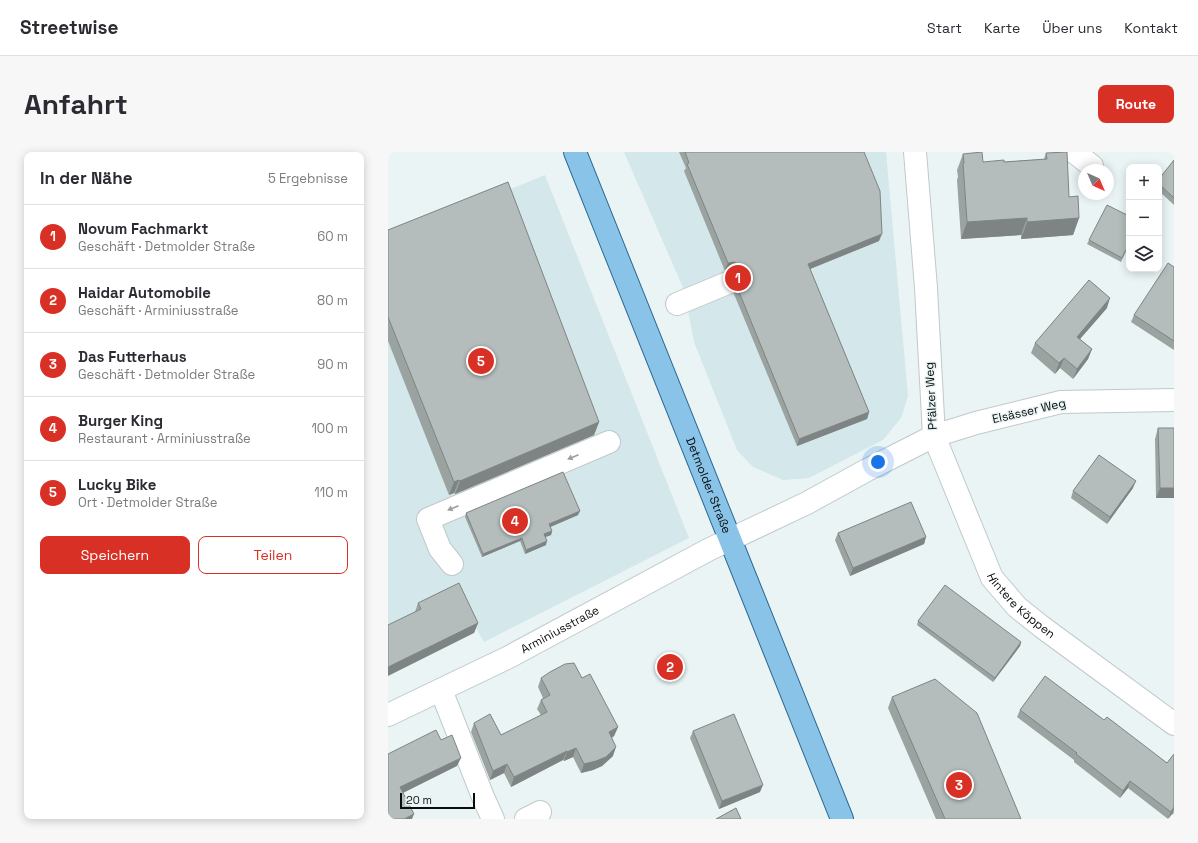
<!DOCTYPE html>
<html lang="de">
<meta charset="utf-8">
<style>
body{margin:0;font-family:"Space Grotesk",sans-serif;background:#f7f7f7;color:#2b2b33}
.controls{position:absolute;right:12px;top:12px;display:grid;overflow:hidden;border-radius:8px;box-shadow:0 2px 10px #0003}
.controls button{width:36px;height:36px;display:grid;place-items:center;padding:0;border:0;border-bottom:1px solid #e1e1e2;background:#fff;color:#2b2b33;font:20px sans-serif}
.compass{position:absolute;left:690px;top:12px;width:36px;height:36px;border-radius:50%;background:#fff;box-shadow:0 2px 10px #0003;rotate:136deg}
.scale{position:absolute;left:12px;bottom:10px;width:75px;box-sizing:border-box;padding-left:4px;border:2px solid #090c0d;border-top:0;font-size:11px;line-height:14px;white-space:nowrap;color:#090c0d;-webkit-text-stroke:3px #eaf4f5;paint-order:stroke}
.you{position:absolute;left:490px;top:310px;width:14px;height:14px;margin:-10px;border:3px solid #fff;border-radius:50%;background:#1a73e8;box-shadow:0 0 0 6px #1a73e833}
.badge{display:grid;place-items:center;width:26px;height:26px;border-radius:50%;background:#d93025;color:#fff;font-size:13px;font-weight:700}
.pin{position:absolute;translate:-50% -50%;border:2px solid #fff;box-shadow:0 1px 4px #0006}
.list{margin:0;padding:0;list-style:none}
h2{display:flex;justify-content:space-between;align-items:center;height:52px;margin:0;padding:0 16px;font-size:17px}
h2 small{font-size:13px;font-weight:400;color:#7c7c81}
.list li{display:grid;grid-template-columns:26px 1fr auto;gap:12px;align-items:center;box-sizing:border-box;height:64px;padding:0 16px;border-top:1px solid #e1e1e2}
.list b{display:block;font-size:15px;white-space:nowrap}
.list p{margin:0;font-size:13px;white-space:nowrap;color:#7c7c81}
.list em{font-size:13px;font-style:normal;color:#7c7c81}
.actions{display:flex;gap:8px;padding:12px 16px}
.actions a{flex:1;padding:9px 0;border:1px solid #d93025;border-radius:8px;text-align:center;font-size:14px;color:#d93025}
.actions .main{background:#d93025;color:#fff}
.icon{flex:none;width:22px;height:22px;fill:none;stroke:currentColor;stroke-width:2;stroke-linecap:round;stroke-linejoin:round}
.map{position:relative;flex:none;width:786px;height:667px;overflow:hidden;border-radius:8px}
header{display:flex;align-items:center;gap:24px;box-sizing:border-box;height:56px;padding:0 20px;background:#fff;border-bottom:1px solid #e1e1e2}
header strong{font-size:19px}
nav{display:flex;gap:22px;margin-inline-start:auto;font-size:14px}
.intro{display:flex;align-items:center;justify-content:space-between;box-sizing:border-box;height:96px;padding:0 24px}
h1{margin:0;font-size:28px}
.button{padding:10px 18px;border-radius:8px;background:#d93025;color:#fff;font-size:14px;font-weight:700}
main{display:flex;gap:24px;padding:0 24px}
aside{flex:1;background:#fff;border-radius:8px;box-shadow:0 2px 10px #0003}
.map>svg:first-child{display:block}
.built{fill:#d4e7ea}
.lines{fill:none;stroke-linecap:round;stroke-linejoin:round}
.minor-casing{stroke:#c0c9cb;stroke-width:24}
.major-casing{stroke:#2a6992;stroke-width:24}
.minor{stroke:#fff;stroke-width:22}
.major{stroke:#89c3e8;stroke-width:22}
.wall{fill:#9ba3a1}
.shaded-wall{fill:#7e8483}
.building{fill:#b4bdbb;stroke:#7e8483}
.oneway{fill:#9d9e9e}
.labels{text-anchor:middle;stroke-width:3;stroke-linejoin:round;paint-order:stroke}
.street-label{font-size:12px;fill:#090c0d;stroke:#eaf4f5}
</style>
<header>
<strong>Streetwise</strong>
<nav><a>Start</a><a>Karte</a><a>Über uns</a><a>Kontakt</a></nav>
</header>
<div class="intro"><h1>Anfahrt</h1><a class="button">Route</a></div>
<main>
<aside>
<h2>In der Nähe<small>5 Ergebnisse</small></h2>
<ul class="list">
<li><span class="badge">1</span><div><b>Novum Fachmarkt</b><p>Geschäft · Detmolder Straße</p></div><em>60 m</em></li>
<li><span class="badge">2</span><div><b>Haidar Automobile</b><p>Geschäft · Arminiusstraße</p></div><em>80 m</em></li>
<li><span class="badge">3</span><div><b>Das Futterhaus</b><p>Geschäft · Detmolder Straße</p></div><em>90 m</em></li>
<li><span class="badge">4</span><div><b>Burger King</b><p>Restaurant · Arminiusstraße</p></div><em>100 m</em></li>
<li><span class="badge">5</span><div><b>Lucky Bike</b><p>Ort · Detmolder Straße</p></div><em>110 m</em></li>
</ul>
<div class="actions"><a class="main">Speichern</a><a>Teilen</a></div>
</aside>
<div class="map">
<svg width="786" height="667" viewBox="0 0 786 667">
<rect width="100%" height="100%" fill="#eaf4f5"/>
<!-- built -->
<g class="built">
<polygon points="236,0 498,0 520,244 513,266 495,288 421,326 395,328 365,315 349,298 306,190 296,138"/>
<polygon points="157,23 301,386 96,490 68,440 0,474 0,87"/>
</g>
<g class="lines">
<!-- minor casing -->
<g class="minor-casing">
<g id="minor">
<polyline points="686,0 704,14"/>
<polyline points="289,152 342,130"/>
<path id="s1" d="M786 248 673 250 588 271 546 284 604 426 629 455 654 475 786 572"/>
<polyline points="64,412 52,397 40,367 221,290"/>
<polyline points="53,538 95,645 105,667"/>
<path id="s2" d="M0 563 119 506 320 398 419 351 479 318 546 284 538 136 527 0"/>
<polyline points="138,667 152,660"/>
</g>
</g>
<!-- major casing -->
<g class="major-casing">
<g id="major">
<path id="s3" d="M187 0 454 667"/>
</g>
</g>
<!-- minor -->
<use href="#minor" class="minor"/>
<!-- major -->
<use href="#major" class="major"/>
</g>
<!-- wall -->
<g class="wall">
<polygon points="291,0 476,0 491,89 422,117 481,260 479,267 409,294 346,142 349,135 354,131 354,126 349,120 343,118 337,119 296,19 298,16"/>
<polygon points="658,1 681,45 691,66 685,83 633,87 633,83 573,87 569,28 570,25 569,18 575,2 595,10 616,10 656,7"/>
<polygon points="786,8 786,53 771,39 771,27"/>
<polygon points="0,78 211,270 206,283 67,342 66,341 61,343 0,189"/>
<polygon points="701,88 741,93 733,110 699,92"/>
<polygon points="786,115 786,198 743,170 746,163"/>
<polygon points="719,156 692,187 704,197 700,207 685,227 672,216 667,222 643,201 647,191"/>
<polygon points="770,276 786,276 786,346 768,346 767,287"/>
<polygon points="745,336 719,372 683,346 685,339"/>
<polygon points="78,361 190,363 162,375 164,379 163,383 157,385 158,393 137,402 132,389 94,405 77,365"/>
<polygon points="450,381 538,385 536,392 462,424 447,388"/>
<polygon points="30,451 90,471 86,481 27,460"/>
<polygon points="530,469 633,490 632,494 605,530 529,473"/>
<polygon points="153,526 194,526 230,575 226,584 224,586 225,604 214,614 205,618 193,621 185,605 176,609 175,608 123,635 116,621 102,628 83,580 86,571 113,583 153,563 149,557 153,548 155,546 150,535"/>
<polygon points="504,545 633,667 548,667 500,556"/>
<polygon points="632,558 716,568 779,611 786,602 786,663 784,662 780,667 740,636 732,646 686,610 686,608 629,565"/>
<polygon points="305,579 372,640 331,657 302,586"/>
</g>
<!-- shaded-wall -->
<g class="shaded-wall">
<polygon points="639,66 633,83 573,87 579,70"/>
<polygon points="691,66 685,83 633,87 639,70"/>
<polygon points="494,82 491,89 417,119 420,112"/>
<polygon points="346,110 343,118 337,119 340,111"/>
<polygon points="722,146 719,156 685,195 689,185"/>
<polygon points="704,197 700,207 685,227 689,217"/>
<polygon points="676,206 672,216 667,222 671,211"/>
<polygon points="481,260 479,267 409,294 411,287"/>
<polygon points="211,270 206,283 67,342 72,329"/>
<polygon points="71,328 66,341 61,343 66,330"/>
<polygon points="748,329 745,336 719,372 722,365"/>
<polygon points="772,336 786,336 786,346 768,346"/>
<polygon points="192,359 190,363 160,376 161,372"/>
<polygon points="164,379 163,383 155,386 156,382"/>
<polygon points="538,385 536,392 462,424 465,416"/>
<polygon points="134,386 132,389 94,405 95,402"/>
<polygon points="159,389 158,393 137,402 138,398"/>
<polygon points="90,471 86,481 0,524 0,515"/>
<polygon points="633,490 632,494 605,530 607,526"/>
<polygon points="230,575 226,584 217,589 221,580"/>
<polygon points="228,595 225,604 214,614 205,618 193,621 196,612"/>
<polygon points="188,596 185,605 176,609 179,600"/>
<polygon points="179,599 175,608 123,635 126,625"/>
<polygon points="73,606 69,614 9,644 12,635"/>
<polygon points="119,612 116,621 102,628 105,619"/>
<polygon points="742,629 740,636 732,646 735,639"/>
<polygon points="375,633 372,640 331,657 334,649"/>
<polygon points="786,655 784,662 780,667 783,660"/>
<polygon points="26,662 24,667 16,667"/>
</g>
<!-- building -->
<g class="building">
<polygon points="297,0 476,0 492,39 494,82 420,112 481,260 411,287 349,135 355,130 357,125 356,118 352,113 346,110 340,111 299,12 301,11"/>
<polygon points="594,0 595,10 616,8 616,10 659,7 658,1 679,0 681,45 690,44 691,66 639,70 639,66 579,70 575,11 576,11 575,2"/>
<polygon points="786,8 786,46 771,32 771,27"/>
<polygon points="120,30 211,270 72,329 71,328 66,330 0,165 0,78"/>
<polygon points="719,53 741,64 741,92 734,106 701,88"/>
<polygon points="780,111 786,115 786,189 746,163"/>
<polygon points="701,128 722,146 689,185 704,197 689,217 676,206 671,211 647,191"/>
<polygon points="770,276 786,276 786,336 772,336"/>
<polygon points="711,303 748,329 722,365 685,339"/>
<polygon points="175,320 192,359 161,372 164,379 156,382 159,389 138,398 134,386 95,402 78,361"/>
<polygon points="523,350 538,385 465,416 450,381"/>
<polygon points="71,431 90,471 0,515 0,473 33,457 30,451"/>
<polygon points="557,433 633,490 607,526 530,469"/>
<polygon points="186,511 194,526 202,522 230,575 221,580 228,595 218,605 208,609 196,612 188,596 179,600 179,599 126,625 119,612 105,619 86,571 102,562 113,583 159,560 153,548 162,543 153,526 162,520 177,512"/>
<polygon points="657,524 716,568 719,565 779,611 786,602 786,655 783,660 742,629 735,639 688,602 689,601 632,558"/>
<polygon points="547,527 589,561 633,667 557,667 504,545"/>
<polygon points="346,562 375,633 334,649 305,579"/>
<polygon points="48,578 53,588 64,583 73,606 12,635 26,662 16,667 0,667 0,602"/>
<polygon points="348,656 353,667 328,667"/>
</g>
<!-- one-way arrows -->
<defs><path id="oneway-solid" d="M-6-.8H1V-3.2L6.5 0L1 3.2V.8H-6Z"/></defs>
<g class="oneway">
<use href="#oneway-solid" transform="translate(185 305) rotate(157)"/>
<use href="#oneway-solid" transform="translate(65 356) rotate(157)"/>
</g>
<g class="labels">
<!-- street labels -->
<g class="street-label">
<text transform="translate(543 244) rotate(-93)" y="4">Pfälzer Weg</text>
<text transform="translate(641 259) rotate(-13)" y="4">Elsässer Weg</text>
<text dy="4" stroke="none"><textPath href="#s3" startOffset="359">Detmolder Straße</textPath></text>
<text dy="4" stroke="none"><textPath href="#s1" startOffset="438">Hintere Köppen</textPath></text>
<text dy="4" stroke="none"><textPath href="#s2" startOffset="192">Arminiusstraße</textPath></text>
</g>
</g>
</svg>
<div class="controls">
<button>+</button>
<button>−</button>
<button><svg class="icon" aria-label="layers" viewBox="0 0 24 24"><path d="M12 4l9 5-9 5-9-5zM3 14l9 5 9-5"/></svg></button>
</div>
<svg class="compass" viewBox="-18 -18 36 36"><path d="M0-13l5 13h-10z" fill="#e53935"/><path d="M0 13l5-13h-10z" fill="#7c7c81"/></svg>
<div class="scale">20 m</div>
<div class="you"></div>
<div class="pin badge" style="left:350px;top:126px">1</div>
<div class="pin badge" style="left:282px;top:515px">2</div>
<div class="pin badge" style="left:571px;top:633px">3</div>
<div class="pin badge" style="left:127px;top:369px">4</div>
<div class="pin badge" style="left:93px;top:209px">5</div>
</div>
</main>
